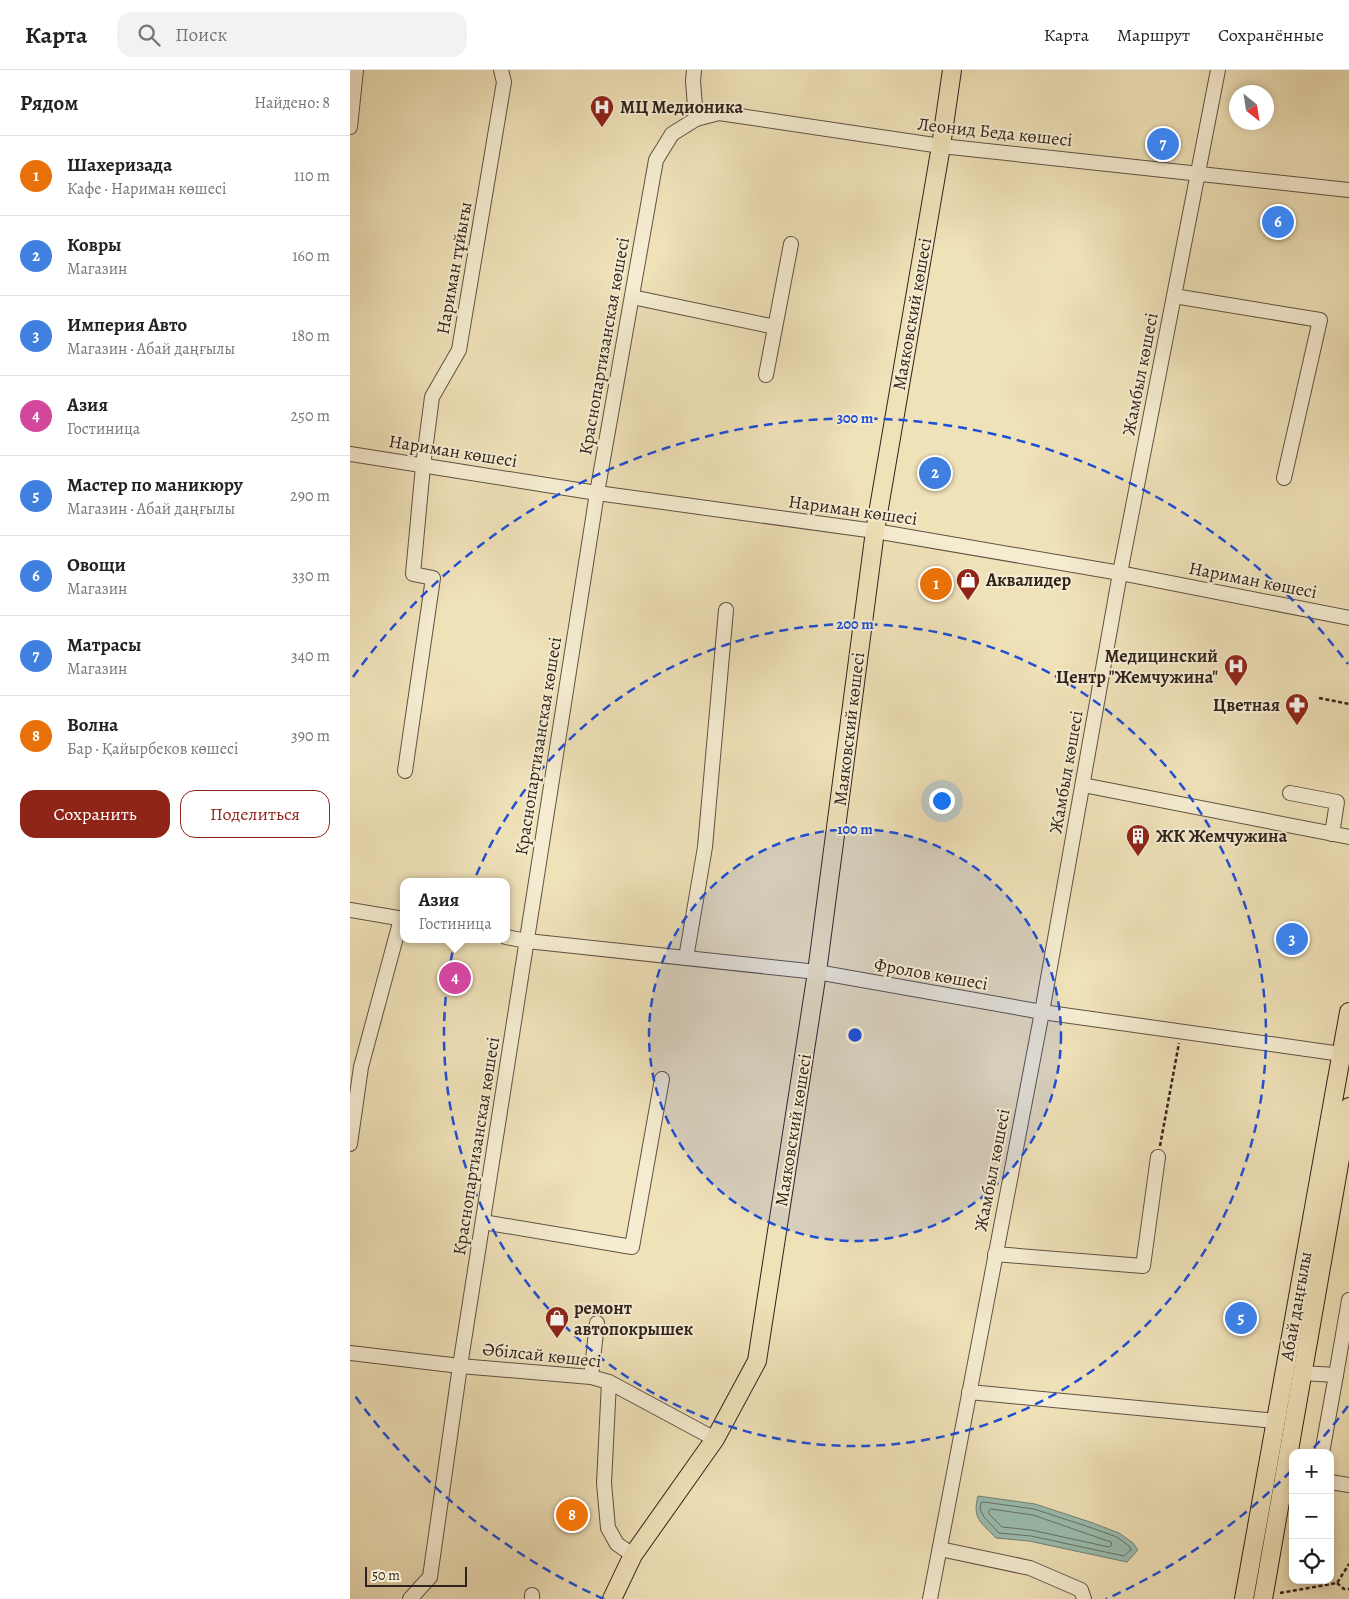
<!DOCTYPE html>
<html lang="ru">
<meta charset="utf-8">
<style>
body{margin:0;font-family:Alegreya,serif;background:#f2f2f2;color:#222}
.controls{position:absolute;right:15px;bottom:15px;display:grid;overflow:hidden;border-radius:10px;box-shadow:0 2px 8px #0003}
.controls button{width:45px;height:45px;display:grid;place-items:center;padding:0;border:0;border-bottom:1px solid #e0e0e0;background:#fff;color:#222;font:25px sans-serif}
.compass{position:absolute;left:879px;top:15px;width:45px;height:45px;border-radius:50%;background:#fff;box-shadow:0 2px 8px #0003;rotate:150deg}
.scale{position:absolute;left:15px;bottom:12px;width:102px;box-sizing:border-box;padding-left:5px;border:2px solid #30231d;border-top:0;font-size:14px;line-height:18px;white-space:nowrap;color:#30231d;-webkit-text-stroke:4px #f5ecd1;paint-order:stroke}
.you{position:absolute;left:591px;top:730px;width:18px;height:18px;margin:-12px;border:4px solid #fff;border-radius:50%;background:#1a73e8;box-shadow:0 0 0 8px #1a73e833}
.badge{display:grid;place-items:center;width:32px;height:32px;border-radius:50%;background:#8f2418;color:#fff;font-size:16px;font-weight:700}
.pin{position:absolute;translate:-50% -50%;border:2px solid #fff;box-shadow:0 1px 5px #0006}
.popup{position:absolute;left:50px;top:808px;width:110px;height:65px;box-sizing:border-box;display:grid;place-content:center;border-radius:10px;background:#fff;filter:drop-shadow(0 1px 4px #0005);font-size:16px;white-space:nowrap;color:#767676}
.popup b{font-size:19px;color:#222}
.popup::after{content:'';position:absolute;left:50%;top:100%;margin-left:-10px;border:10px solid transparent;border-top-color:#fff}
.list{margin:0;padding:0;list-style:none}
h2{display:flex;justify-content:space-between;align-items:center;height:65px;margin:0;padding:0 20px;font-size:21px}
h2 small{font-size:16px;font-weight:400;color:#767676}
.list li{display:grid;grid-template-columns:32px 1fr auto;gap:15px;align-items:center;box-sizing:border-box;height:80px;padding:0 20px;border-top:1px solid #e0e0e0}
.list b{display:block;font-size:19px;white-space:nowrap}
.list p{margin:0;font-size:16px;white-space:nowrap;color:#767676}
.list em{font-size:16px;font-style:normal;color:#767676}
.actions{display:flex;gap:10px;padding:15px 20px}
.actions a{flex:1;padding:11px 0;border:1px solid #8f2418;border-radius:15px;text-align:center;font-size:18px;color:#8f2418}
.actions .main{background:#8f2418;color:#fff}
.icon{flex:none;width:28px;height:28px;fill:none;stroke:currentColor;stroke-width:2;stroke-linecap:round;stroke-linejoin:round}
.map{position:relative;flex:none;width:999px;height:1529px;overflow:hidden}
header{display:flex;align-items:center;gap:30px;box-sizing:border-box;height:70px;padding:0 25px;background:#fff;border-bottom:1px solid #e0e0e0}
header strong{font-size:24px}
nav{display:flex;gap:28px;margin-inline-start:auto;font-size:18px}
.search{width:350px;height:45px;background:#f2f2f2;display:flex;align-items:center;gap:12px;box-sizing:border-box;padding:0 18px;border-radius:15px;color:#767676;font-size:19px}
main{display:flex}
aside{flex:1;background:#fff}
.map>svg:first-child{display:block}
.water{fill:#9abdb0;stroke:#707f75}
.lines{fill:none;stroke-linecap:round;stroke-linejoin:round}
.shore{stroke:#657066;stroke-width:1}
.minor-casing{stroke:#605244;stroke-width:16}
.major-casing{stroke:#30231d;stroke-width:20}
.path{stroke:#30231d;stroke-width:2.5;stroke-dasharray:4 2.5;stroke-linecap:butt}
.minor{stroke:#f5ecd1;stroke-width:14}
.major{stroke:#efe1b8;stroke-width:18}
.ring{fill:none;stroke:#1d4ed8;stroke-width:2.5;stroke-dasharray:9 6}
.labels{text-anchor:middle;stroke-width:4;stroke-linejoin:round;paint-order:stroke}
.poi-label{font-size:18px;font-weight:bold;fill:#30231d;stroke:#f5ecd1;text-anchor:start}
.street-label{font-size:18px;fill:#30231d;stroke:#f5ecd1}
.centre{fill:#1d4ed8;stroke:#f5ecd1;stroke-width:2.5}
.ring-label{font-size:15px;text-anchor:middle;font-weight:bold;fill:#1d4ed8;stroke:#f5ecd1;stroke-width:4;stroke-linejoin:round;paint-order:stroke}
</style>
<header>
<strong>Карта</strong>
<div class="search"><svg class="icon" aria-label="search" viewBox="0 0 24 24"><circle cx="10" cy="10" r="6"/><path d="M15 15l6 6"/></svg>Поиск</div>
<nav><a>Карта</a><a>Маршрут</a><a>Сохранённые</a></nav>
</header>
<main>
<aside>
<h2>Рядом<small>Найдено: 8</small></h2>
<ul class="list">
<li><span class="badge" style="background:#e8710a">1</span><div><b>Шахеризада</b><p>Кафе · Нариман көшесі</p></div><em>110 m</em></li>
<li><span class="badge" style="background:#3f7fe0">2</span><div><b>Ковры</b><p>Магазин</p></div><em>160 m</em></li>
<li><span class="badge" style="background:#3f7fe0">3</span><div><b>Империя Авто</b><p>Магазин · Абай даңғылы</p></div><em>180 m</em></li>
<li><span class="badge" style="background:#d1479c">4</span><div><b>Азия</b><p>Гостиница</p></div><em>250 m</em></li>
<li><span class="badge" style="background:#3f7fe0">5</span><div><b>Мастер по маникюру</b><p>Магазин · Абай даңғылы</p></div><em>290 m</em></li>
<li><span class="badge" style="background:#3f7fe0">6</span><div><b>Овощи</b><p>Магазин</p></div><em>330 m</em></li>
<li><span class="badge" style="background:#3f7fe0">7</span><div><b>Матрасы</b><p>Магазин</p></div><em>340 m</em></li>
<li><span class="badge" style="background:#e8710a">8</span><div><b>Волна</b><p>Бар · Қайырбеков көшесі</p></div><em>390 m</em></li>
</ul>
<div class="actions"><a class="main">Сохранить</a><a>Поделиться</a></div>
</aside>
<div class="map">
<svg width="999" height="1529" viewBox="0 0 999 1529">
<rect width="100%" height="100%" fill="#efe1b8"/>
<filter id="stains"><feTurbulence type="fractalNoise" baseFrequency=".004" numOctaves="4"/><feColorMatrix values="0 0 0 0 .2 0 0 0 0 .09 0 0 0 0 .02 0 0 0 .5 -.17"/></filter>
<radialGradient id="worn" r=".72"><stop offset=".6" stop-color="#630" stop-opacity="0"/><stop offset="1" stop-color="#630" stop-opacity=".3"/></radialGradient>
<!-- water -->
<path class="water" d="M628 1426 685 1434 740 1452 769 1463 783 1473 788 1480 777 1492 679 1471 646 1468C631 1452 622 1449 628 1426Z"/>
<g class="lines">
<!-- shore -->
<g class="shore">
<polygon points="634,1432 684,1439 739,1457 767,1467 779,1476 781,1480 774,1486 681,1466 649,1463 634,1447 630,1439 631,1433"/>
<polygon points="641,1439 683,1445 761,1472 762,1475 759,1477 681,1460 652,1457 639,1444 639,1441"/>
</g>
<!-- minor casing -->
<g class="minor-casing">
<g id="minor">
<polyline points="344,0 343,11 346,49"/>
<polyline points="0,57 6,0"/>
<polyline points="824,226 970,250 934,408"/>
<polyline points="282,227 425,257"/>
<polyline points="416,305 441,174"/>
<polyline points="0,384 247,423 525,461 770,503 999,548"/>
<polyline points="55,701 83,508 63,504 73,396 82,327 109,280 154,12 151,0"/>
<polyline points="733,715 999,767"/>
<polyline points="940,723 987,732 982,764"/>
<polyline points="0,840 54,849"/>
<polyline points="156,867 177,871 467,902 692,942 999,985"/>
<polyline points="336,888 355,777 376,540"/>
<polyline points="0,1074 11,997 51,849"/>
<polyline points="133,1152 282,1177 312,1009"/>
<polyline points="645,1184 793,1196 808,1087"/>
<polyline points="0,1283 110,1296 241,1307 259,1312 365,1369"/>
<polyline points="952,1303 986,1305 972,1383"/>
<polyline points="986,1305 999,1230"/>
<polyline points="241,1307 247,1253"/>
<polyline points="259,1312 254,1413 258,1458 267,1474 283,1485"/>
<polyline points="619,1322 926,1351"/>
<polyline points="980,1412 999,1415"/>
<polyline points="590,1479 680,1498 731,1520 734,1529"/>
<polyline points="60,1529 80,1507 110,1296 247,423 306,90 322,64 346,49 369,43 591,76 999,120"/>
<polyline points="182,1529 182,1525"/>
<polyline points="580,1529 692,942 770,503 868,0"/>
</g>
</g>
<!-- major casing -->
<g class="major-casing">
<g id="major">
<polyline points="262,1529 283,1485 365,1369 407,1291 467,902 525,461 591,76 602,0"/>
<polyline points="894,1529 999,942"/>
<polyline points="913,1529 999,1037"/>
</g>
</g>
<!-- path -->
<g class="path">
<polyline points="969,628 999,634"/>
<polyline points="810,1076 829,973"/>
<polyline points="987,1513 994,1519 999,1519"/>
<polyline points="930,1523 987,1513 999,1494"/>
</g>
<!-- minor -->
<use href="#minor" class="minor"/>
<!-- major -->
<use href="#major" class="major"/>
</g>
<!-- distance rings -->
<circle cx="505" cy="965" r="206" fill="#1d4ed8" fill-opacity=".12"/>
<g class="ring">
<circle cx="505" cy="965" r="206"/>
<circle cx="505" cy="965" r="411"/>
<path d="M998 1336A617 617 0 0 1 960 1382M941 1401A617 617 0 0 1 756 1529M254 1529A617 617 0 0 1 3 1323M3 607A617 617 0 0 1 998 594"/>
</g>
<!-- icons -->
<defs>
<g id="hospital-pin" transform="scale(1.25)"><path d="M0 17L-7.5 6A9.5 9.5 0 1 1 7.5 6Z" fill="#8f2418" stroke="#f5ecd1"/><path d="M-5-5h3v3.5h4V-5h3V5h-3V1.5h-4V5h-3Z" fill="#fff"/></g>
<g id="shop-pin" transform="scale(1.25)"><path d="M0 17L-7.5 6A9.5 9.5 0 1 1 7.5 6Z" fill="#8f2418" stroke="#f5ecd1"/><path d="M-5-2.5h2.3a2.7 3.5 0 0 1 5.4 0H5L5.5 6h-11ZM-1.5-2.5h3a1.5 2.3 0 0 0-3 0Z" fill="#fff"/></g>
<g id="pharmacy-pin" transform="scale(1.25)"><path d="M0 17L-7.5 6A9.5 9.5 0 1 1 7.5 6Z" fill="#8f2418" stroke="#f5ecd1"/><path d="M-2-6h4v4h4v4h-4v4h-4v-4h-4v-4h4Z" fill="#fff"/></g>
<g id="building-pin" transform="scale(1.25)"><path d="M0 17L-7.5 6A9.5 9.5 0 1 1 7.5 6Z" fill="#8f2418" stroke="#f5ecd1"/><path d="M-4-6H4V6H1V3H-1V6H-4ZM-2.5-4.3h1.7v1.8h-1.7ZM.8-4.3h1.7v1.8H.8ZM-2.5-1h1.7V.8h-1.7ZM.8-1h1.7V.8H.8Z" fill="#fff"/></g>
</defs>
<g fill-rule="evenodd">
<use href="#hospital-pin" x="252" y="37"/>
<use href="#shop-pin" x="618" y="510"/>
<use href="#hospital-pin" x="886" y="596"/>
<use href="#pharmacy-pin" x="947" y="635"/>
<use href="#building-pin" x="788" y="766"/>
<use href="#shop-pin" x="207" y="1248"/>
</g>
<g class="labels">
<!-- poi labels -->
<g class="poi-label">
<text x="270" y="43">МЦ Медионика</text>
<text x="636" y="516">Аквалидер</text>
<text x="868" y="592" text-anchor="end">Медицинский<tspan x="868" dy="21">Центр "Жемчужина"</tspan></text>
<text x="930" y="641" text-anchor="end">Цветная</text>
<text x="806" y="772">ЖК Жемчужина</text>
<text x="224" y="1244">ремонт<tspan x="224" dy="21">автопокрышек</tspan></text>
</g>
<!-- street labels -->
<g class="street-label">
<text transform="translate(645 62) rotate(6)" y="6">Леонид Беда көшесі</text>
<text transform="translate(104 198) rotate(-80)" y="6">Нариман тұйығы</text>
<text transform="translate(562 244) rotate(-80)" y="6">Маяковский көшесі</text>
<text transform="translate(254 276) rotate(-80)" y="6">Краснопартизанская көшесі</text>
<text transform="translate(790 304) rotate(-79)" y="6">Жамбыл көшесі</text>
<text transform="translate(103 381) rotate(9)" y="6">Нариман көшесі</text>
<text transform="translate(503 440) rotate(8)" y="6">Нариман көшесі</text>
<text transform="translate(903 510) rotate(11)" y="6">Нариман көшесі</text>
<text transform="translate(499 659) rotate(-83)" y="6">Маяковский көшесі</text>
<text transform="translate(188 676) rotate(-81)" y="6">Краснопартизанская көшесі</text>
<text transform="translate(716 702) rotate(-80)" y="6">Жамбыл көшесі</text>
<text transform="translate(581 904) rotate(10)" y="6">Фролов көшесі</text>
<text transform="translate(443 1060) rotate(-81)" y="6">Маяковский көшесі</text>
<text transform="translate(126 1076) rotate(-81)" y="6">Краснопартизанская көшесі</text>
<text transform="translate(642 1100) rotate(-79)" y="6">Жамбыл көшесі</text>
<text transform="translate(946 1236) rotate(-80)" y="6">Абай даңғылы</text>
<text transform="translate(192 1285) rotate(6)" y="6">Әбілсай көшесі</text>
</g>
</g>
<circle cx="505" cy="965" r="8" class="centre"/>
<g class="ring-label">
<text x="505" y="353">300 m</text>
<text x="505" y="559">200 m</text>
<text x="505" y="764">100 m</text>
</g>
<rect width="100%" height="100%" filter="url(#stains)"/>
<rect width="100%" height="100%" fill="url(#worn)"/>
</svg>
<div class="controls">
<button>+</button>
<button>−</button>
<button><svg class="icon" aria-label="locate" viewBox="0 0 24 24"><circle cx="12" cy="12" r="6"/><path d="M12 2v4M12 18v4M2 12h4M18 12h4"/></svg></button>
</div>
<svg class="compass" viewBox="-18 -18 36 36"><path d="M0-13l5 13h-10z" fill="#e53935"/><path d="M0 13l5-13h-10z" fill="#767676"/></svg>
<div class="scale">50 m</div>
<div class="you"></div>
<div class="pin badge" style="left:586px;top:514px;background:#e8710a">1</div>
<div class="pin badge" style="left:585px;top:403px;background:#3f7fe0">2</div>
<div class="pin badge" style="left:942px;top:869px;background:#3f7fe0">3</div>
<div class="pin badge" style="left:105px;top:908px;background:#d1479c">4</div>
<div class="popup"><b>Азия</b>Гостиница</div>
<div class="pin badge" style="left:891px;top:1248px;background:#3f7fe0">5</div>
<div class="pin badge" style="left:928px;top:152px;background:#3f7fe0">6</div>
<div class="pin badge" style="left:813px;top:74px;background:#3f7fe0">7</div>
<div class="pin badge" style="left:222px;top:1445px;background:#e8710a">8</div>
</div>
</main>
